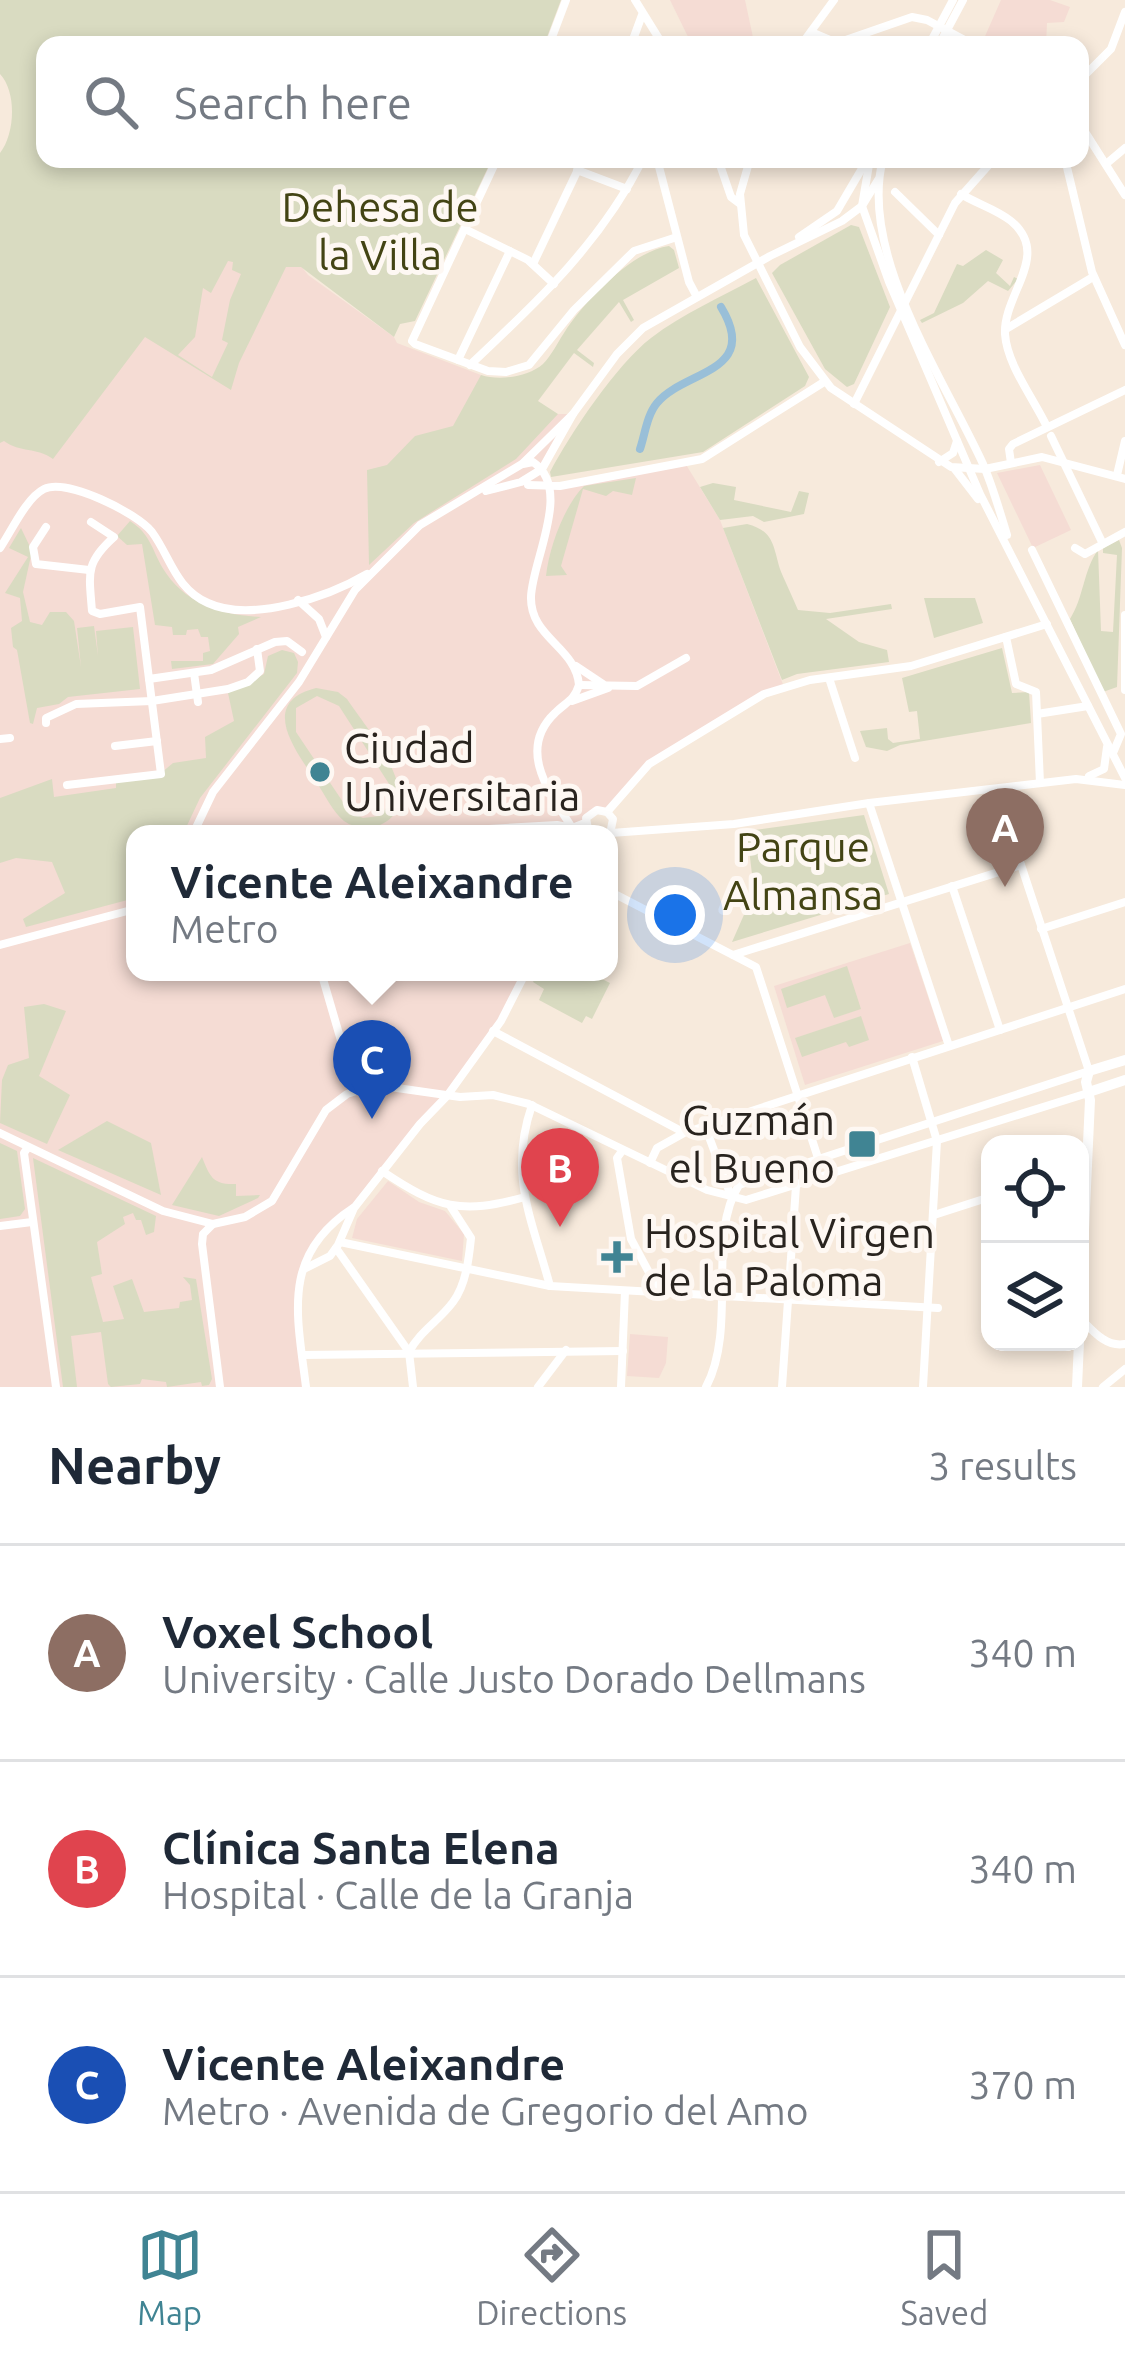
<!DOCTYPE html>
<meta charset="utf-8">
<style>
body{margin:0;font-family:Ubuntu,sans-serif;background:#f6f6f7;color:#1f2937}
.controls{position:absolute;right:36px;bottom:36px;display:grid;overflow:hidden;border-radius:24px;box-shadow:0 6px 18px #0003}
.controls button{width:108px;height:108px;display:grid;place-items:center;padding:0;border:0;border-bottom:3px solid #e0e1e3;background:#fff;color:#1f2937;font:60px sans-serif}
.you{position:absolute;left:675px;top:915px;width:42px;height:42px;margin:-30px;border:9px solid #fff;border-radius:50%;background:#1a73e8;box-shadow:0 0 0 18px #1a73e833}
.badge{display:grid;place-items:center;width:78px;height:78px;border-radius:50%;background:#408493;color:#fff;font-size:39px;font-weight:700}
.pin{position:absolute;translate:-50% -99px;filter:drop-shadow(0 3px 6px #0008)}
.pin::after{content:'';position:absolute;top:63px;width:42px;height:36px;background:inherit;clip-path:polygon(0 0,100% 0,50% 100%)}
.popup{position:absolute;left:126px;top:825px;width:492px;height:156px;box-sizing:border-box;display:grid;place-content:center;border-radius:24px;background:#fff;filter:drop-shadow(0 3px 9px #0005);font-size:39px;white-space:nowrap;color:#747a83}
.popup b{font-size:45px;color:#1f2937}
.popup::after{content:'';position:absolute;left:50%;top:100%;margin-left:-24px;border:24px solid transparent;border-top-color:#fff}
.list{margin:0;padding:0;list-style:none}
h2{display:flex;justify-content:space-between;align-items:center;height:156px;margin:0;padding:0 48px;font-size:51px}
h2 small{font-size:39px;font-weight:400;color:#747a83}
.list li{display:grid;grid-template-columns:78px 1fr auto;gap:36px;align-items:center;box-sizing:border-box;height:216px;padding:0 48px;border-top:3px solid #e0e1e3}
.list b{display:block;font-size:45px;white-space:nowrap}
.list p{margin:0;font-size:39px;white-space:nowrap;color:#747a83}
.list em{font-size:39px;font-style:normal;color:#747a83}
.icon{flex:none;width:66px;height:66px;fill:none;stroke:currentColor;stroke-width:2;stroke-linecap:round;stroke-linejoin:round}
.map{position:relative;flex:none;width:1125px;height:1387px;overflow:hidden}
.search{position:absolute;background:#fff;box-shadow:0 6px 18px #0003;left:36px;right:36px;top:36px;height:132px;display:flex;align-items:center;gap:30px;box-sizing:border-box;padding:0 42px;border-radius:24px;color:#747a83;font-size:45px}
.sheet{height:804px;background:#fff}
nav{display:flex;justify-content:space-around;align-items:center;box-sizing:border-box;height:168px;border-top:3px solid #e0e1e3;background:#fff;font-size:33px;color:#747a83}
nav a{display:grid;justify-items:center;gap:6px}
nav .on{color:#408493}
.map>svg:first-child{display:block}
.education{fill:#f5dcd4}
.green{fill:#d9dbc1;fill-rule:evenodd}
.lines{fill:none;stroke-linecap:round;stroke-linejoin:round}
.canal{stroke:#99bfd8;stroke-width:8}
.minor{stroke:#fff;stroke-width:8}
.major{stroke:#fff;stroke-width:10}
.poi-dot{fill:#408493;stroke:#fef8f3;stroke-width:4.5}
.labels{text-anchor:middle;stroke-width:10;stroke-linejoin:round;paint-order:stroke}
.park-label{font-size:42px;fill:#434414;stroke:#fef8f3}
.poi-label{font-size:42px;fill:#29241f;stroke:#fef8f3;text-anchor:start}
</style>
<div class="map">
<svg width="1125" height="1387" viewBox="0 0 1125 1387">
<rect width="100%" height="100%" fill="#f7eadc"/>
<!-- education -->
<g class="education">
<polygon points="670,0 745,0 754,42 692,45"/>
<polygon points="1001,0 1050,0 1070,7 1064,22 1047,23 1046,45 985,45 982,43"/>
<polygon points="228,172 308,275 394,337 397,343 481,375 554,414 573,414 542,469 546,480 564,483 685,463 720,520 784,687 764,694 649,764 607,812 602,810 573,828 576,834 135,834 135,972 526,972 501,1021 354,1208 321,1233 297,1283 306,1387 0,1387 0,280"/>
<polygon points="1040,465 1071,530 1033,548 997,473"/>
<polygon points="910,943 943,1041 805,1085 774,986"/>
<polygon points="388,1181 419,1202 445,1211 464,1234 462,1261 352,1238 357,1219"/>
<polygon points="630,1334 668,1337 666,1363 659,1378 627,1376"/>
</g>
<!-- green -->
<g class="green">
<path d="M0 0H561L544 45H45V159H492L415 321 400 324 394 337 301 267H286L239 363 231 390 145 337 53 459C37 447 20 453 4 441L0 443V153C15 134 17 92 0 74ZM228 261 233 262 232 270 241 274 230 300 222 340 228 343 212 377 178 355 195 337 203 288 211 293Z"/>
<polygon points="851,225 859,227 890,307 854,384 847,387 825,369 772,273 780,265"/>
<path d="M669 246 674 250 679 268 623 300 634 320 631 322 619 302 577 350 594 363 593 367 574 353 538 401 558 414 516 459 414 523 369 565 367 470 387 465 415 436 453 426 481 375C499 381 528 377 543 364 551 356 558 342 564 333 584 301 632 251 669 246Z"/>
<polygon points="986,250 1003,260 996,273 1010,286 1014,277 1018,279 1008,291 988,281 963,303 922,323 920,320 934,313 957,264 963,266"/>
<path d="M756 278 809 377 805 386 703 452 551 477 550 472C570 434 617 364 651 338 682 314 721 297 756 278Z"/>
<path d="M636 478 632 495 613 491 606 496 583 489 561 566 567 575 546 576C549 548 564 506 584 486Z"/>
<polygon points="713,483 736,487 734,500 791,512 799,491 809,493 804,514 764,522 753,516 720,520 700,487"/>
<path d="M130 521C150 534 151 547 162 567 184 604 221 615 261 617L238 627 239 634 213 664 172 669 171 661H203V653L210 651 208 637H201L198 629 187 630 186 635H173L172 627 155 625 142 544 127 545 117 536Z"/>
<path d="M747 524C774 531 773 546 780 569 783 577 794 600 798 610L830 613 891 604 892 609 826 619 859 642 887 650 889 662 797 674 782 680 723 528Z"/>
<polygon points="21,528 32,551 23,592 30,622 42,625 50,612 66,612 74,621 81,667 77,628 94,626 98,656 96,631 133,627 140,689 68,697 59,704 37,708 33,724 30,723 17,650 13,647 11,628 22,621 20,598 5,593 28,557 9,548"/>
<path d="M1119 540 1122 548 1117 687 1103 692 1070 619C1084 597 1083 571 1098 550L1101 631 1113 632 1117 555 1103 553V548Z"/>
<polygon points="975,598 983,623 934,638 924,598"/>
<polygon points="1002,648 1012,693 1029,692 1031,723 900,745 887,751 866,747 860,731 887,728 888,739 893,743 920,739 917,711 909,712 902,678"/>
<polygon points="282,650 294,653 298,662 297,673 200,798 183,834 135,834 135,898 26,927 23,919 65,893 52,862 16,858 0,863 0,798 52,779 54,797 116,788 116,782 155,778 173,763 206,758 205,737 234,721 228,693 264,674 268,656"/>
<path d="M316 688 338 692 347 699C365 727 432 802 380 825 368 830 354 828 344 821 333 812 325 795 317 783 298 753 256 703 316 688ZM317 696 339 706 391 787 390 804 379 816 363 818 349 811 296 732V708Z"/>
<polygon points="864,815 889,894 732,942 754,892 747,831"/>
<polygon points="847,966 861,1009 834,1018 825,995 787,1008 781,989"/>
<polygon points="538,972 588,972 610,983 592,1019 586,1016 582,1023 539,1000 544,989 533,982"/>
<polygon points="44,1004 66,1011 39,1076 70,1095 47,1144 0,1123 2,1080 8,1065 29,1058 24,1007"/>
<polygon points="861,1016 869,1040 849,1047 846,1042 802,1057 795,1038"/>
<polygon points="107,1121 151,1143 161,1195 58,1150"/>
<polygon points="0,1143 17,1151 25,1209 20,1216 0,1219"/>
<path d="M202 1157C210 1177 213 1185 236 1184V1196L260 1195 258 1198 219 1216 172 1205Z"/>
<polygon points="33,1158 156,1216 154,1232 146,1235 141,1220 136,1220 133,1213 123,1217 125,1224 97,1242 102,1274 91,1277 103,1322 124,1319 113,1286 132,1279 144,1312 179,1308 180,1302 192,1300 190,1285 183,1277 196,1279 212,1379 209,1385 202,1386 201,1382 167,1387 166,1382 142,1379 140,1384 111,1387 108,1384 101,1332 71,1336 77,1387 63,1387"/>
</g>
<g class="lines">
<!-- canal -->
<path class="canal" d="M640 449C645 434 647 415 657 403 684 370 761 373 721 307"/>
<!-- minor -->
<g class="minor">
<polyline points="635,0 663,45"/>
<polyline points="811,32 837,43 912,17 927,20 974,45"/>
<polyline points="549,45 566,0"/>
<polyline points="631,45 642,15"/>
<polyline points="801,45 834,0"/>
<polyline points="929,45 953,0"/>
<polyline points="939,45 963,0"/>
<polyline points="1080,80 1111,49 1125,12"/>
<polyline points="1080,124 1125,195"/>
<polyline points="497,159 412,341 415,344 488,371 506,372 529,365 574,310 634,251 677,237"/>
<polyline points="657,159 689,282 697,297"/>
<polyline points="718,159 731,197 739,203"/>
<polyline points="750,159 740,194 744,235 800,347 831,388 951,467 985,469 1042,457 1125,479"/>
<polyline points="870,159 862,206 889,282 980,494 1125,778"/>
<path d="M883 159C858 253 944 379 983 464 993 487 1000 512 1007 535"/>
<polyline points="1065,159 1092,272 1125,345"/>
<polyline points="1106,164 1125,148"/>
<polyline points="577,170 627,189"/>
<polyline points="895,192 939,235"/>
<path d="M961 194C977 204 996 209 1011 221 1052 255 1003 294 1005 334 1007 365 1034 399 1047 427"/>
<polyline points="465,229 528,260 554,284"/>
<polyline points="799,237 837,211 864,165"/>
<polyline points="533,264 583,159"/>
<polyline points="1006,329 1093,277"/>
<polyline points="458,360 510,251"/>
<path d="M470 365C538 301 600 244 643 159"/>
<polyline points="854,404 955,203 994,159"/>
<polyline points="1051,436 1102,542"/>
<polyline points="939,462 953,453 957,441"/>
<polyline points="1011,463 1009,449 1013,444 1125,390"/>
<path d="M523 464 533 462C573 489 532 560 531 597 530 638 576 647 579 685 574 701 566 702 555 713 514 752 554 798 576 834"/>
<polyline points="954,468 978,499"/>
<polyline points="1117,475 1125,441"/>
<polyline points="528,485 560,486 702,459 824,382"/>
<polyline points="486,491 521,482 542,469 573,414 617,354 643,328 770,256 842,221 862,206 878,180"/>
<path d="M91 522 114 537C85 563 89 573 92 611L100 614 140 607 149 679 211 670 275 642 287 641 302 652"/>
<polyline points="46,527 33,547 36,564 89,570"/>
<path d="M0 548C11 532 26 498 44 489 67 478 137 513 152 532 171 558 175 588 208 603 251 623 328 597 367 574"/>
<polyline points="1075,548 1085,554 1125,532"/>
<polyline points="1032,550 1121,734 1113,753"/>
<polyline points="298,600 319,619 326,637"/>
<polyline points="1125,615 1125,690"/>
<polyline points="1006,637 1016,684 1036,692 1040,783"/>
<polyline points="576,666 603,684"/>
<polyline points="194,673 198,702"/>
<polyline points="829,678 855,758"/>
<polyline points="579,685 637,686 686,658"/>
<polyline points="572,701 608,688"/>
<polyline points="1037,714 1088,706"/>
<polyline points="46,723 46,718 76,704 152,701 228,689 248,682 260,671 257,649"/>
<polyline points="0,739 10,738"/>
<polyline points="115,746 157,741"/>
<polyline points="1089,776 1104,769 1107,747"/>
<polyline points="67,785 161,774 149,679"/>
<polyline points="869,803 949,1046"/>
<polyline points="607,812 649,764 764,694 810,680 911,666 1047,624"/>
<polyline points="611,833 734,824 869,803 1076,779 1125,785"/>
<polyline points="193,834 213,792 299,682 355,590 420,525 522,464 573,414"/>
<polyline points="401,834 557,825 572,828 585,823"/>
<polyline points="589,834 586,818 597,810 607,812 613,819 610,834"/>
<polyline points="952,886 1000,1030"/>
<polyline points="609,891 756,967 818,1158"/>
<polyline points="1041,929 1125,902"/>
<polyline points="0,945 135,909"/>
<polyline points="733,955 1021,865"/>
<polyline points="321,972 349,1068 374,1084"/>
<polyline points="493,1031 683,1132"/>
<polyline points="912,1057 937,1141 923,1387"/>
<path d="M532 1105C508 1175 532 1219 550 1286"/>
<polyline points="705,1126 731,1196"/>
<polyline points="0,1133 163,1211 213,1224 245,1217 272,1201 326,1110 347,1094 376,1085 460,1097 493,1095 529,1104 707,1190 746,1200 1088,1093"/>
<polyline points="28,1147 24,1153 56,1387"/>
<polyline points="622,1151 617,1158 631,1239 659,1291"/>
<polyline points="650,1163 657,1148 684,1133 1125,989"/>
<path d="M382 1171C437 1208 461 1215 525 1197"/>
<polyline points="934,1215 990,1197"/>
<polyline points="212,1225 203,1234 202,1244 220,1387"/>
<polyline points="0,1226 32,1222"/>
<polyline points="340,1242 550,1286 938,1308"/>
<polyline points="336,1248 409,1352 413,1387"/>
<polyline points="304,1269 330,1256 338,1245 354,1208 420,1124 447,1096 501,1021 526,972"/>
<path d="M1080 1318C1092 1330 1106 1348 1125 1344"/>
<path d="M409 1352C420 1331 439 1321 453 1302 466 1285 469 1258 471 1238L451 1207"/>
<polyline points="302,1355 623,1351"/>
<path d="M306 1387C297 1314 281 1255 353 1208"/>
<polyline points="538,1387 566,1350"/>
<polyline points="621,1387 625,1291"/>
<path d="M706 1387C738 1327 706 1236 739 1185L1089 1071 996 789"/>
<polyline points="782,1387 796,1186"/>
<polyline points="1103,1387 1125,1369"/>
</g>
<!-- major -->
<g class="major">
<polyline points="1089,1092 1125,1080"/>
<polyline points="1080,1318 1090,1100 1086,1082 1089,1071 1125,1060"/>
<polyline points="1077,1387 1079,1342"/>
</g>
</g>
<!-- markers -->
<g class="poi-dot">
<circle cx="320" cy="772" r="12"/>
<rect x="847" y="1129" width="30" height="30" rx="6"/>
<path d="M611 1239h12v12h12v12h-12v12h-12v-12h-12v-12h12z"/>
</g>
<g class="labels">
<!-- park labels -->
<g class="park-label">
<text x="380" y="222">Dehesa de<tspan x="380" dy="48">la Villa</tspan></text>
<text x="803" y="862">Parque<tspan x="803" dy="48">Almansa</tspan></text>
</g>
<!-- poi labels -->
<g class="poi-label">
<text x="344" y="763">Ciudad<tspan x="344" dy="48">Universitaria</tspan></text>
<text x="835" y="1135" text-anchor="end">Guzmán<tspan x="835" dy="48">el Bueno</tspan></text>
<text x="644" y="1248">Hospital Virgen<tspan x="644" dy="48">de la Paloma</tspan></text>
</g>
</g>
</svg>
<div class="controls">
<button><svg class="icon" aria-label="locate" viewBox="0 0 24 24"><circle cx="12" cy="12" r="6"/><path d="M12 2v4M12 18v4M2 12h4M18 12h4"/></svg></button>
<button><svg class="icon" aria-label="layers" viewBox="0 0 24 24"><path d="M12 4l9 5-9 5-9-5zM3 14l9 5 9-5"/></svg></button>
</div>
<div class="you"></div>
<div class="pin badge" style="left:1005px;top:887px;background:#8d6e63">A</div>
<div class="pin badge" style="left:560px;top:1227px;background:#e0444e">B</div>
<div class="pin badge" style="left:372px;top:1119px;background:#1a4fb4">C</div>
<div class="popup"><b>Vicente Aleixandre</b>Metro</div>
<div class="search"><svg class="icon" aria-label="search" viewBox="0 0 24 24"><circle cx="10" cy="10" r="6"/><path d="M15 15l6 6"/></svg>Search here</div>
</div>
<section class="sheet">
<h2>Nearby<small>3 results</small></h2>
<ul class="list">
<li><span class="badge" style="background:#8d6e63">A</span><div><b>Voxel School</b><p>University · Calle Justo Dorado Dellmans</p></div><em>340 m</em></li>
<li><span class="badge" style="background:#e0444e">B</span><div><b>Clínica Santa Elena</b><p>Hospital · Calle de la Granja</p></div><em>340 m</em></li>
<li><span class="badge" style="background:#1a4fb4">C</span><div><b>Vicente Aleixandre</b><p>Metro · Avenida de Gregorio del Amo</p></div><em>370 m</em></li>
</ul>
</section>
<nav>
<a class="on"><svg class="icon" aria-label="map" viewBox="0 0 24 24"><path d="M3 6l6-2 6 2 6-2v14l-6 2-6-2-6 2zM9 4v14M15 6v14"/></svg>Map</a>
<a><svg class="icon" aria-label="directions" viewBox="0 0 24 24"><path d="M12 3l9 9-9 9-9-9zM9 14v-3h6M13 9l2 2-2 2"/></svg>Directions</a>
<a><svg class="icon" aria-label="saved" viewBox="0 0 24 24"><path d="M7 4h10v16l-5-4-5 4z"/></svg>Saved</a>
</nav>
